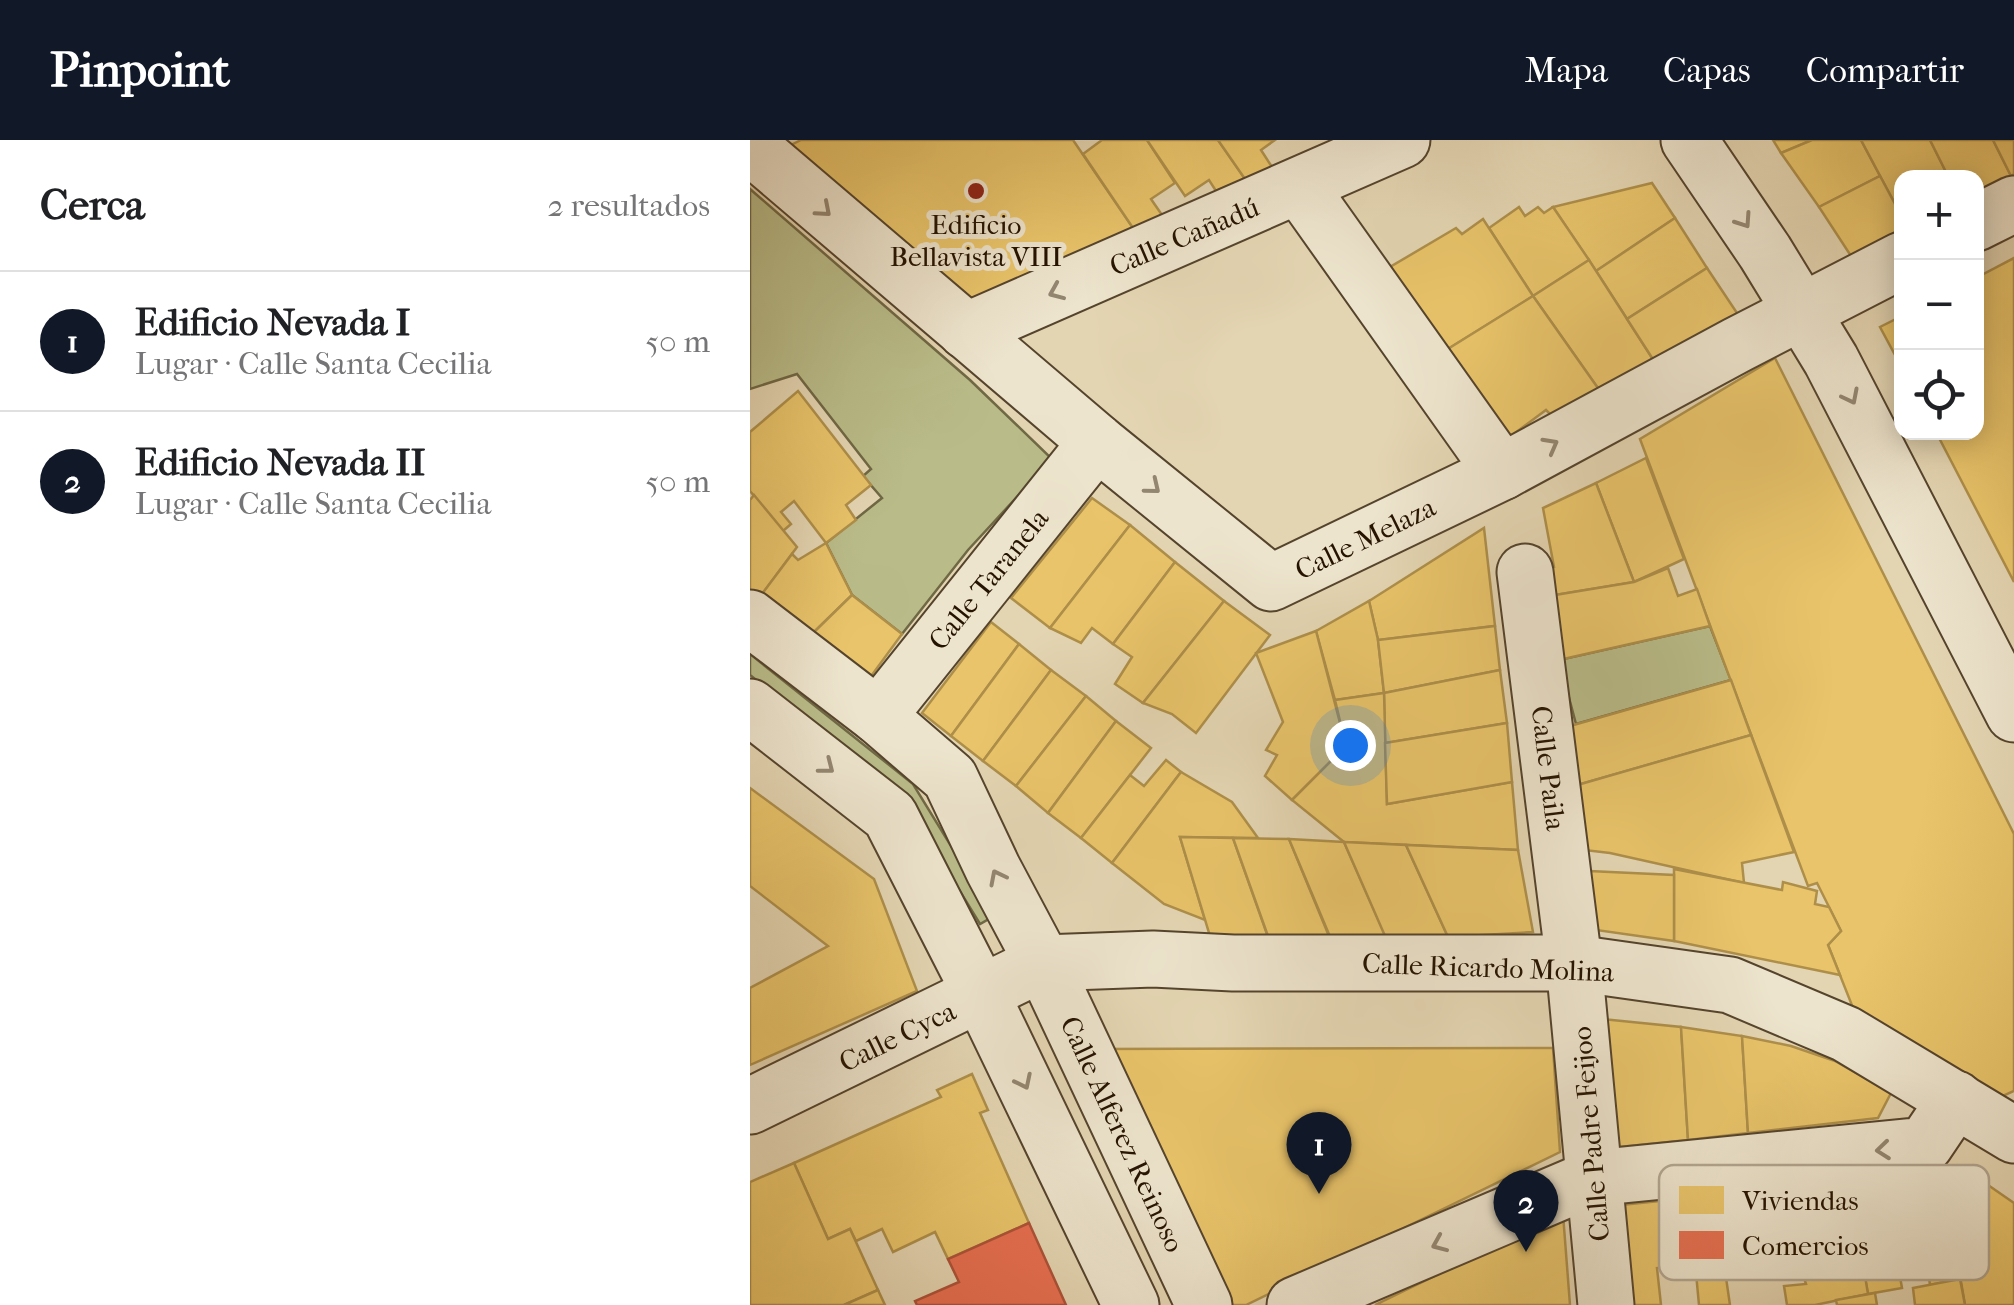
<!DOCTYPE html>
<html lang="es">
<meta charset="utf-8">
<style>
body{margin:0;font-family:"IM FELL French Canon",serif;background:#f2f2f2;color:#202124}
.controls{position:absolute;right:30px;top:30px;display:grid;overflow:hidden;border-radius:20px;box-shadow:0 5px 25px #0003}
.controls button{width:90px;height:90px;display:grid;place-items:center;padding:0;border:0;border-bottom:2px solid #e0e0e0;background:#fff;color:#202124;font:50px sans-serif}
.you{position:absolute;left:600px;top:605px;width:35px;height:35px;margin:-25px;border:8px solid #fff;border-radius:50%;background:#1a73e8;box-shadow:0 0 0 15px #1a73e833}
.badge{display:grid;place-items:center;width:65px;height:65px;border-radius:50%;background:#111827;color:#fff;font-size:32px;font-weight:700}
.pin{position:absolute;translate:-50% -82px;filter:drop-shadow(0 2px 5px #0008)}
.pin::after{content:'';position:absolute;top:52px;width:35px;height:30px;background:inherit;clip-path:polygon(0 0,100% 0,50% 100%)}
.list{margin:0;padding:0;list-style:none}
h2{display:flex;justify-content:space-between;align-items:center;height:130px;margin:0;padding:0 40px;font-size:42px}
h2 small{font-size:32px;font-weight:400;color:#757577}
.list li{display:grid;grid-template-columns:65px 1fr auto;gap:30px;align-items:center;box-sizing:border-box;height:140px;padding:0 40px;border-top:2px solid #e0e0e0}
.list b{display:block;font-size:38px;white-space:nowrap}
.list p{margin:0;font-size:32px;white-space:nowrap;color:#757577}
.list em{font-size:32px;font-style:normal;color:#757577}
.icon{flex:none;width:55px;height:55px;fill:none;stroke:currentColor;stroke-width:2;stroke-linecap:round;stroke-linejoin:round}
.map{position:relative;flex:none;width:1264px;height:1165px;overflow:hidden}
header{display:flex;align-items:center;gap:60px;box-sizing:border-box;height:140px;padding:0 50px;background:#111827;color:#fff}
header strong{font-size:48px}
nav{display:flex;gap:55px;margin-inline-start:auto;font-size:35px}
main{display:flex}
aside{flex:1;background:#fff}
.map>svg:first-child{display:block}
.green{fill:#b9bc89;stroke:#6f6845;stroke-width:2.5}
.homes{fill:#e9c46a;stroke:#ae8f4a;stroke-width:2.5}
.shops{fill:#e76f51;stroke:#ad5339;stroke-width:2.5}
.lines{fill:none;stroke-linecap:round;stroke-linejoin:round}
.minor-casing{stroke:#55442d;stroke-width:59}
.minor{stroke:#ede4cd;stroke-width:55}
.oneway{stroke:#938671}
.poi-dot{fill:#8f2418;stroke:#ede4cd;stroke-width:4}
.labels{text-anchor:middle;stroke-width:10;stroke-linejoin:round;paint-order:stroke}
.poi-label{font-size:28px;fill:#251301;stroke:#ede4cd}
.street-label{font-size:28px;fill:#251301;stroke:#ede4cd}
.key{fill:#ede4cd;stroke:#b1a590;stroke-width:2.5}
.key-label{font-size:28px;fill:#251301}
</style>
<header>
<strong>Pinpoint</strong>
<nav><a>Mapa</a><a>Capas</a><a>Compartir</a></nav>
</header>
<main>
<aside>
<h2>Cerca<small>2 resultados</small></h2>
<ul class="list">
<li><span class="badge">1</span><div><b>Edificio Nevada I</b><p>Lugar · Calle Santa Cecilia</p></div><em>50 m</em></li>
<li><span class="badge">2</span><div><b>Edificio Nevada II</b><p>Lugar · Calle Santa Cecilia</p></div><em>50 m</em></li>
</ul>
</aside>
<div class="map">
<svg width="1264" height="1165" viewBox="0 0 1264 1165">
<rect width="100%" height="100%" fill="#e4d5b2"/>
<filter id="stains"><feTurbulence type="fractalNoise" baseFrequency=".002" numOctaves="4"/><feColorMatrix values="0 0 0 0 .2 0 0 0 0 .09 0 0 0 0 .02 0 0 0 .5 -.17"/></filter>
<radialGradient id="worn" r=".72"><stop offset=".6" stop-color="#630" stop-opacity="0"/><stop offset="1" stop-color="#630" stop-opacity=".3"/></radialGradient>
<!-- green -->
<g class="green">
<polygon points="0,49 220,240 302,319 218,410 152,494 102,455 76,403 132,358 113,336 121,329 47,234 0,249"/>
<polygon points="960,486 981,540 826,584 809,520"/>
<polygon points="0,514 163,644 244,776 230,784 151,655 0,535"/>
</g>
<!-- homes -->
<g class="homes">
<polygon points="51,0 323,0 383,88 219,161 41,5"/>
<polygon points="352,0 397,0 425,43 401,59 412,75 383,88 333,14"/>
<polygon points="397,0 468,0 495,39 466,51 459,40 435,56"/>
<polygon points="468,0 525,0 511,10 522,27 495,39"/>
<polygon points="1023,0 1062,0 1031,13"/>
<polygon points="1062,0 1111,0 1130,36 1069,67 1031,13"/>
<polygon points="1111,0 1180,0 1199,38 1152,38 1152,77"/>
<polygon points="1180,0 1243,0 1261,36 1226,52 1226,38 1199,38"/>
<polygon points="1243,0 1264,0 1264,34 1261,36"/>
<polygon points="1130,36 1152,77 1152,89 1101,116 1069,67"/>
<polygon points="902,43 925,78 846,131 803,67"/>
<polygon points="769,67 775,76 788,67 794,73 803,67 839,120 783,156 739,88"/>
<polygon points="925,78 957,128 877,179 846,131"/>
<polygon points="733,79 783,156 693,212 640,127 706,88 712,94"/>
<polygon points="1264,118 1264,442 1186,292 1226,292 1226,138"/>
<polygon points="839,120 906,224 850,251 783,156"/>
<polygon points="957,128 991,179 906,224 877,179"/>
<polygon points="783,156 850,251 803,277 796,270 754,301 693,212"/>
<polygon points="1152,176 1152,228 1130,187"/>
<polygon points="1025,218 1264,694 1264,951 1246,959 1105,873 1078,805 1091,791 1067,743 1058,746 890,299"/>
<polygon points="48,251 121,345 96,365 106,380 76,403 44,361 31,372 41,384 33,391 0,351 0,292"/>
<polygon points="896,318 934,419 884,442 846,343"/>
<polygon points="846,343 884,442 799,456 792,432 804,427 793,368"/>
<polygon points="4,355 47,407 9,458 0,451 0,360"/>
<polygon points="342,358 380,385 300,488 261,458"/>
<polygon points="380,385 425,422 363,504 342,488 331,503 300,488"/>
<polygon points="734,388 745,486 628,500 619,461"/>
<polygon points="76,403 102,455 61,495 9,458 42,414 48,420"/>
<polygon points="425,422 474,461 393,563 365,544 382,517 363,504"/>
<polygon points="918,428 928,456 947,449 960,486 809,520 799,456 884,442"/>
<polygon points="102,455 152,494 119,539 61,495"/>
<polygon points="474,461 520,495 446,593 422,574 393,563"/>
<polygon points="619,461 628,500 634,553 585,560 566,491"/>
<polygon points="241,482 269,504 201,596 172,573"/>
<polygon points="745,486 750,530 634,553 628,500"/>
<polygon points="566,491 596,606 542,660 515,636 527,615 516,610 533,582 506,513"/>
<polygon points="269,504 301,530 233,621 201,596"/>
<polygon points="301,530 336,556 266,646 233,621"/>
<polygon points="750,530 757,583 635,603 634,553"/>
<polygon points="981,540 1001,595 817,648 813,588"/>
<polygon points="634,553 637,664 762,642 768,710 594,702 542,660 596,606 585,560"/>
<polygon points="336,556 366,581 298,673 266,646"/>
<polygon points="366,581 401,608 331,698 298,673"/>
<polygon points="757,583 762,642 637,664 635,603"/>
<polygon points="1001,595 1044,712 992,723 994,743 860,713 817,708 817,648"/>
<polygon points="416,620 431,632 362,723 331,698 380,635 394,646"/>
<polygon points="431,632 482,662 508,698 430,697 455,780 414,764 362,723"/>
<polygon points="0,648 124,739 167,851 0,925 0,848 78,806 0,746"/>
<polygon points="430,697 483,698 518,797 463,806"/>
<polygon points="483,698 539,699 581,801 523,810"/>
<polygon points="539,699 594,702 637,799 586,811"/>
<polygon points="594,702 656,705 698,797 642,812"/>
<polygon points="656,705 768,710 783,792 698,797"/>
<polygon points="924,729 1032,750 1033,742 1067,751 1065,764 1079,767 1091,791 1078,805 1090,835 924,801"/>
<polygon points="839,731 924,735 924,801 846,790"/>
<polygon points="852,879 931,887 938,1000 859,1008"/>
<polygon points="931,887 992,896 998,993 938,1000"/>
<polygon points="992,896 1041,906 1085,921 1141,953 1128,978 998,993"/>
<polygon points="803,908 810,1012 496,1165 467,1165 346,909"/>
<polygon points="222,934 238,970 230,973 279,1083 198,1119 185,1092 143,1112 132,1089 106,1101 100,1089 78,1099 44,1023 191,957 187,950"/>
<polygon points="44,1023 78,1099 100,1089 128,1150 94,1165 0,1165 0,1042"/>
<polygon points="1212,1027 1264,1063 1264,1165 1215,1165 1192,1031"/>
<polygon points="1192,1031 1210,1139 1180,1145 1176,1115 1147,1120 1152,1148 1118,1154 1097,1041"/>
<polygon points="1019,1049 1029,1118 974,1124 980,1165 949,1165 939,1058"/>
<polygon points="939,1058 945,1123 907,1128 911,1165 880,1165 871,1065"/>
<polygon points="813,1074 820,1165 625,1165 658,1149"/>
<polygon points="1114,1130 1118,1154 1065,1165 1037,1165 1034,1146 1056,1144 1054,1138"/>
<polygon points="1210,1139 1215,1165 1165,1165 1163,1148"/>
<polygon points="128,1150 135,1165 94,1165"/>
<polygon points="1125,1153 1127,1165 1087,1165 1086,1160"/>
</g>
<!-- shops -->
<polygon class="shops" points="279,1083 316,1165 167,1165 165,1161 209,1142 198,1119"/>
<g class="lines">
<!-- minor casing -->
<g class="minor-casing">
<g id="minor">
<polyline points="939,0 1015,112 1081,220 1264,574"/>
<polyline points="0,6 347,302 521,443 752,332 987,205 1152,120"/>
<polyline points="549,46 752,332"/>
<polyline points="1226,83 1264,64"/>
<polyline points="216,191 652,0"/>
<polyline points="775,432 824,823 856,1165"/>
<polyline points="0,478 128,576 200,638 243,729 293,823 454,1165"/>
<polyline points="0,567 140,676 231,854 381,1165"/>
<polyline points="128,576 347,302"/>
<polyline points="0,966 293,823 403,819 483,823 824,823 980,845 1096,894 1264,995"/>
<polyline points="545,1165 843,1038 1175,1005 1206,959"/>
</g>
</g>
<!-- minor -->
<use href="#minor" class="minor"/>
</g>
<!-- one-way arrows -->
<defs><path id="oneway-chevron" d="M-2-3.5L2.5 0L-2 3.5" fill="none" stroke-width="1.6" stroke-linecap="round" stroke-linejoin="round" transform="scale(2.5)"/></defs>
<g class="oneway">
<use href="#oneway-chevron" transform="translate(74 70) rotate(41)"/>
<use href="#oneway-chevron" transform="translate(994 81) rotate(56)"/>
<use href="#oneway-chevron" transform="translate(306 152) rotate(157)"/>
<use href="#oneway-chevron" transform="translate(1101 257) rotate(63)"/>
<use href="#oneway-chevron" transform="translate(801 305) rotate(-29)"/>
<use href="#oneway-chevron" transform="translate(403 347) rotate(39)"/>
<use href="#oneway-chevron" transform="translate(77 627) rotate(38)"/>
<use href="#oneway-chevron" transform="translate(247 737) rotate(-117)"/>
<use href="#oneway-chevron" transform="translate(274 942) rotate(64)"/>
<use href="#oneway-chevron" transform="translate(1133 1010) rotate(174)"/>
<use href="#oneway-chevron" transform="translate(689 1104) rotate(157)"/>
</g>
<!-- markers -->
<circle class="poi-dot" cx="226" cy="51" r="10"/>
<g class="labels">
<!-- poi labels -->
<g class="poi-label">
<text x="226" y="94">Edificio<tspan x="226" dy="32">Bellavista VIII</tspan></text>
</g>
<!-- street labels -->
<g class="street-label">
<text transform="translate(434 96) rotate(-23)" y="10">Calle Cañadú</text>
<text transform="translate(615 398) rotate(-26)" y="10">Calle Melaza</text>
<text transform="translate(238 439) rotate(-51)" y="10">Calle Taranela</text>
<text transform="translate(799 628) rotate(83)" y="10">Calle Paila</text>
<text transform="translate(738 827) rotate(2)" y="10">Calle Ricardo Molina</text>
<text transform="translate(147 896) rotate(-26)" y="10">Calle Cyca</text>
<text transform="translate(373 994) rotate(65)" y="10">Calle Alferez Reinoso</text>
<text transform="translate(840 994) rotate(-95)" y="10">Calle Padre Feijoo</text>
</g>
</g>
<!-- legend -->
<rect x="909" y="1025" width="330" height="115" rx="15" class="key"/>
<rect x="929" y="1046" width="45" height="28" fill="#e9c46a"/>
<rect x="929" y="1091" width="45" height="28" fill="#e76f51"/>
<g class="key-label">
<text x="992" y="1070">Viviendas</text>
<text x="992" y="1115">Comercios</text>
</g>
<rect width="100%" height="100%" filter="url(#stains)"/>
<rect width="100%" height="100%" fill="url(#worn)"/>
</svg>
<div class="controls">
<button>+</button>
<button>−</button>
<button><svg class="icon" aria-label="locate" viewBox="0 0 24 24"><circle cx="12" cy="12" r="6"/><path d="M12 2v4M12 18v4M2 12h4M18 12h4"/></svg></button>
</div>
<div class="you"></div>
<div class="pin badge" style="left:569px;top:1054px">1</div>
<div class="pin badge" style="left:776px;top:1112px">2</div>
</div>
</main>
